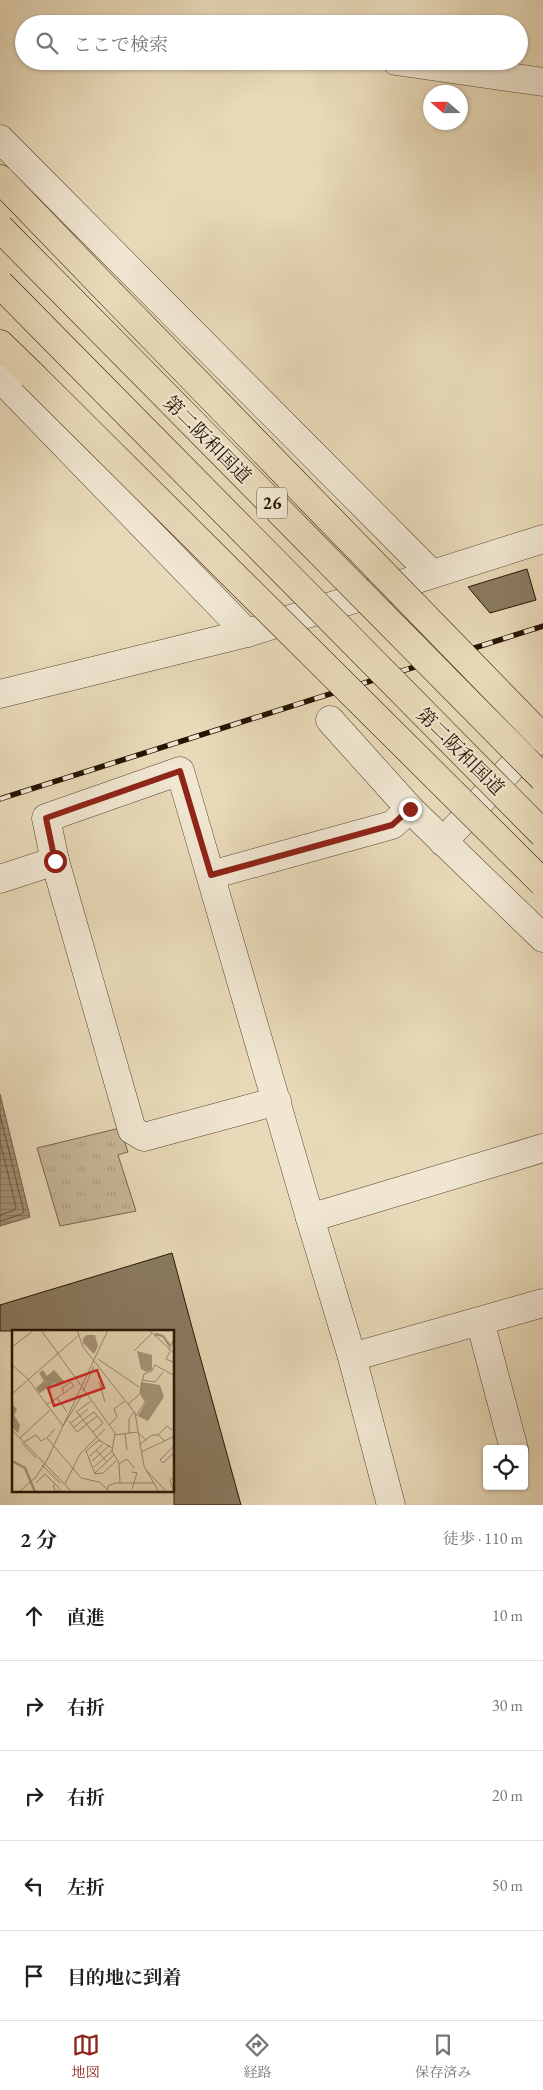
<!DOCTYPE html>
<html lang="ja">
<meta charset="utf-8">
<style>
body{margin:0;font-family:"EB Garamond","Noto Serif JP",serif;background:#f6f6f6;color:#202124}
.controls{position:absolute;right:15px;bottom:15px;display:grid;overflow:hidden;border-radius:5px;box-shadow:0 1px 4px #0004}
.controls button{width:45px;height:45px;display:grid;place-items:center;padding:0;border:0;border-bottom:1px solid #e0e0e0;background:#fff;color:#202124;font:25px sans-serif}
.compass{position:absolute;left:423px;top:85px;width:45px;height:45px;border-radius:50%;background:#fff;box-shadow:0 1px 4px #0004;rotate:290deg}
.stop{position:absolute;width:15px;height:15px;margin:-11px;border:4px solid #8f2418;border-radius:50%;background:#fff}
.stop.end{background:#8f2418;border-color:#fff;box-shadow:0 1px 5px #0008}
.list{margin:0;padding:0;list-style:none}
h2{display:flex;justify-content:space-between;align-items:center;height:65px;margin:0;padding:0 20px;font-size:21px}
h2 small{font-size:16px;font-weight:400;color:#757577}
.list li{display:grid;grid-template-columns:32px 1fr auto;gap:15px;align-items:center;box-sizing:border-box;height:90px;padding:0 20px;border-top:1px solid #e0e0e0}
.list b{display:block;font-size:19px;white-space:nowrap}
.list em{font-size:16px;font-style:normal;color:#757577}
.icon{flex:none;width:28px;height:28px;fill:none;stroke:currentColor;stroke-width:2;stroke-linecap:round;stroke-linejoin:round}
.map{position:relative;flex:none;width:543px;height:1505px;overflow:hidden}
.search{position:absolute;background:#fff;box-shadow:0 1px 4px #0004;left:15px;right:15px;top:15px;height:55px;display:flex;align-items:center;gap:12px;box-sizing:border-box;padding:0 18px;border-radius:28px;color:#757577;font-size:19px}
.sheet{height:515px;background:#fff}
nav{display:flex;justify-content:space-around;align-items:center;box-sizing:border-box;height:70px;border-top:1px solid #e0e0e0;background:#fff;font-size:14px;color:#757577}
nav a{display:grid;justify-items:center;gap:2px}
nav .on{color:#8f2418}
.map>svg:first-child{display:block}
.park{fill:url(#park-tufts);stroke:#76654e}
.water{fill:url(#water-rules);stroke:#72624a}
.lines{fill:none;stroke-linecap:round;stroke-linejoin:round}
.shore{stroke:#66543e;stroke-width:1}
.building{fill:#8a7a61;stroke:#251302}
.minor-casing{stroke:#564430;stroke-width:29}
.highway-casing{stroke:#251302;stroke-width:29}
.minor{stroke:#f0e6d1;stroke-width:28}
.highway{stroke:#e8d9b8;stroke-width:28}
.rail-casing{stroke:#251302;stroke-width:5.5}
.rail{stroke:#f0e6d1;stroke-width:4;stroke-dasharray:11;stroke-linecap:butt}
.highway-bridge-casing{stroke:#251302;stroke-width:29;stroke-linecap:butt}
.highway-bridge{stroke:#e8d9b8;stroke-width:28}
.route{stroke:#8f2418;stroke-width:6}
.labels{text-anchor:middle;stroke-width:4.5;stroke-linejoin:round;paint-order:stroke}
.shield{fill:#f0e6d1;stroke:#625240;stroke-width:1}
.shield-label{font-size:18px;font-weight:bold;fill:#251302}
.street-label{font-size:19px;fill:#251302;stroke:#f0e6d1}
.inset-river{fill:none;stroke:#a6967a;stroke-width:2.5}
.inset-road{fill:none;stroke:#9a8a6f;stroke-width:1}
.view{fill:#d62828;fill-opacity:0.15;stroke:#d62828;stroke-width:2.5}
.inset-edge{fill:none;stroke:#251302;stroke-width:2.5}
</style>
<div class="map">
<svg width="543" height="1505" viewBox="0 0 543 1505">
<defs>
<pattern id="park-tufts" width="24" height="20" patternUnits="userSpaceOnUse" patternTransform="scale(1.25)"><rect width="24" height="20" fill="#c7b799"/><path d="M3 7l-1-3M5 7V3M7 7l1-3M15 17l-1-3M17 17v-4M19 17l1-3" fill="none" stroke="#ab9c82"/></pattern>
<pattern id="water-rules" width="6" height="5" patternUnits="userSpaceOnUse" patternTransform="scale(1.25)"><rect width="6" height="5" fill="#a6967a"/><path d="M0 2.5h6" fill="none" stroke="#877962"/></pattern>
</defs>
<rect width="100%" height="100%" fill="#e8d9b8"/>
<filter id="stains"><feTurbulence type="fractalNoise" baseFrequency=".004" numOctaves="4"/><feColorMatrix values="0 0 0 0 .2 0 0 0 0 .09 0 0 0 0 .02 0 0 0 .5 -.17"/></filter>
<radialGradient id="worn" r=".72"><stop offset=".6" stop-color="#630" stop-opacity="0"/><stop offset="1" stop-color="#630" stop-opacity=".3"/></radialGradient>
<!-- park -->
<polygon class="park" points="120,1128 128,1152 118,1155 136,1211 60,1226 37,1148"/>
<!-- water -->
<polygon class="water" points="0,1094 30,1217 0,1226"/>
<g class="lines">
<!-- shore -->
<g class="shore">
<polyline points="0,1115 24,1212 22,1214 0,1221"/>
<polyline points="0,1141 16,1207 15,1210 0,1215"/>
</g>
</g>
<!-- building -->
<g class="building">
<polygon points="527,569 536,600 490,613 468,587"/>
<polygon points="172,1253 193,1331 241,1505 174,1505 174,1331 0,1331 0,1305"/>
</g>
<g class="lines">
<!-- minor casing -->
<g class="minor-casing">
<g id="minor">
<polyline points="396,61 543,82"/>
<polyline points="0,139 432,574"/>
<polyline points="0,378 247,633"/>
<polyline points="0,694 247,633 543,539"/>
<polyline points="330,720 410,809 543,938"/>
<polyline points="443,842 543,733"/>
<polyline points="211,875 392,825 410,809"/>
<polyline points="0,879 55,861"/>
<polyline points="277,1101 144,1137 132,1130 55,861 46,818 180,771 310,1218 352,1357 391,1505"/>
<polyline points="310,1218 543,1148"/>
<polyline points="480,1321 514,1449"/>
<polyline points="352,1357 543,1303"/>
</g>
</g>
<!-- highway casing -->
<g class="highway-casing">
<g id="highway">
<polyline points="0,179 108,291"/>
<polyline points="0,344 32,375"/>
</g>
</g>
<!-- minor -->
<use href="#minor" class="minor"/>
<!-- highway -->
<use href="#highway" class="highway"/>
<!-- rail casing -->
<g class="rail-casing">
<polyline id="rail" points="0,799 543,626"/>
</g>
<!-- rail -->
<use href="#rail" class="rail"/>
<!-- highway-bridge casing -->
<g class="highway-bridge-casing">
<g id="highway-bridge">
<polyline points="0,228 543,778"/>
<polyline points="0,284 543,834"/>
<polyline points="108,291 543,738"/>
<polyline points="32,375 543,883"/>
</g>
</g>
<!-- highway-bridge -->
<use href="#highway-bridge" class="highway-bridge"/>
</g>
<g class="lines">
<!-- route -->
<polyline class="route" points="55,861 46,818 180,771 211,875 392,825 410,809"/>
</g>
<g class="labels">
<!-- shield labels -->
<rect class="shield" x="257" y="487.5" width="30" height="31" rx="4"/>
<g class="shield-label">
<text x="272" y="509">26</text>
</g>
<!-- street labels -->
<g class="street-label">
<text transform="translate(208 439) rotate(45)" y="7">第二阪和国道</text>
<text transform="translate(461 751) rotate(45)" y="7">第二阪和国道</text>
</g>
</g>
<!-- overview -->
<g transform="translate(12 1330)">
<rect width="162" height="162" fill="#e8d9b8"/>
<path d="M75 5H83L86 16 82 24 71 13V8ZM125 21 140 25V40L134 42 129 39ZM31 40 35 46 42 40 52 51 46 56 43 53 28 63 24 58 32 51 27 43ZM129 52 148 55 152 67 136 91 126 86 134 72 128 62ZM0 74 5 79 2 85 8 95 6 103 0 97Z" fill="#a6967a"/>
<path class="inset-river" d="M143 4 151 6 158 16M0 131 13 138 23 162"/>
<path class="inset-road" d="M29 0 103 103 100 121 107 133 108 153M65 0 71 17 123 83 132 136 147 162M137 0 163 24M0 17 22 0M157 20 163 6M122 21 140 3M158 21 154 29 163 33M86 29 127 57M0 35 16 49 51 96 69 67 64 66M130 50 143 52 151 42M87 52 93 72M71 61 82 36M0 64 67 5M45 68 55 82M116 74 128 64M34 75 45 68 49 65 52 63 62 56 59 52 50 58 52 63M64 82 79 71M65 82 87 110 100 118M124 86 133 72 128 62 132 44 140 41 143 35 163 46M57 91 65 102 85 86M59 93 76 79M97 95 105 87 102 79 113 71M62 97 82 82 91 93 81 102M43 99 35 108 69 148 87 152 95 159M0 100 60 162M117 103V89L122 82M113 104 115 120M103 105 125 102 134 110M8 108 38 80M87 110 74 121 83 144 91 143 104 131M153 111 146 105 155 96 160 100M12 112 24 105 29 111 34 108M10 113 24 128M127 115 140 105H146M163 115 148 130 151 133 163 122M84 120 95 132M129 122 163 106M78 126 91 114M80 131 98 115M107 134 115 129 122 138M30 135 48 153M82 137 100 121M134 140 155 162M120 142 125 143 120 159M83 143 102 125M161 148 158 150 162 162M24 153 33 144 48 159M44 154 41 156 43 161H50M53 154 68 124 93 99M7 162 24 147 35 130 96 0M95 162 96 156 103 153H141"/>
<path class="view" d="M85 40 92 58 42 76 36 58Z"/>
<rect width="162" height="162" class="inset-edge"/>
</g>
<rect width="100%" height="100%" filter="url(#stains)"/>
<rect width="100%" height="100%" fill="url(#worn)"/>
</svg>
<div class="controls">
<button><svg class="icon" aria-label="locate" viewBox="0 0 24 24"><circle cx="12" cy="12" r="6"/><path d="M12 2v4M12 18v4M2 12h4M18 12h4"/></svg></button>
</div>
<svg class="compass" viewBox="-18 -18 36 36"><path d="M0-13l5 13h-10z" fill="#e53935"/><path d="M0 13l5-13h-10z" fill="#757577"/></svg>
<div class="stop" style="left:55px;top:861px"></div>
<div class="stop end" style="left:410px;top:809px"></div>
<div class="search"><svg class="icon" aria-label="search" viewBox="0 0 24 24"><circle cx="10" cy="10" r="6"/><path d="M15 15l6 6"/></svg>ここで検索</div>
</div>
<section class="sheet">
<h2>2 分<small>徒歩 · 110 m</small></h2>
<ul class="list">
<li><svg class="icon" aria-label="ahead" viewBox="0 0 24 24"><path d="M12 20V5M6 11l6-6 6 6"/></svg><div><b>直進</b></div><em>10 m</em></li>
<li><svg class="icon" aria-label="right" viewBox="0 0 24 24"><path d="M7 20v-9h11M14 6l5 5-5 5"/></svg><div><b>右折</b></div><em>30 m</em></li>
<li><svg class="icon" aria-label="right" viewBox="0 0 24 24"><path d="M7 20v-9h11M14 6l5 5-5 5"/></svg><div><b>右折</b></div><em>20 m</em></li>
<li><svg class="icon" aria-label="left" viewBox="0 0 24 24"><path d="M17 20v-9H6M10 6l-5 5 5 5"/></svg><div><b>左折</b></div><em>50 m</em></li>
<li><svg class="icon" aria-label="arrive" viewBox="0 0 24 24"><path d="M6 21V4h12l-3 4 3 4H6"/></svg><div><b>目的地に到着</b></div></li>
</ul>
</section>
<nav>
<a class="on"><svg class="icon" aria-label="map" viewBox="0 0 24 24"><path d="M3 6l6-2 6 2 6-2v14l-6 2-6-2-6 2zM9 4v14M15 6v14"/></svg>地図</a>
<a><svg class="icon" aria-label="directions" viewBox="0 0 24 24"><path d="M12 3l9 9-9 9-9-9zM9 14v-3h6M13 9l2 2-2 2"/></svg>経路</a>
<a><svg class="icon" aria-label="saved" viewBox="0 0 24 24"><path d="M7 4h10v16l-5-4-5 4z"/></svg>保存済み</a>
</nav>
